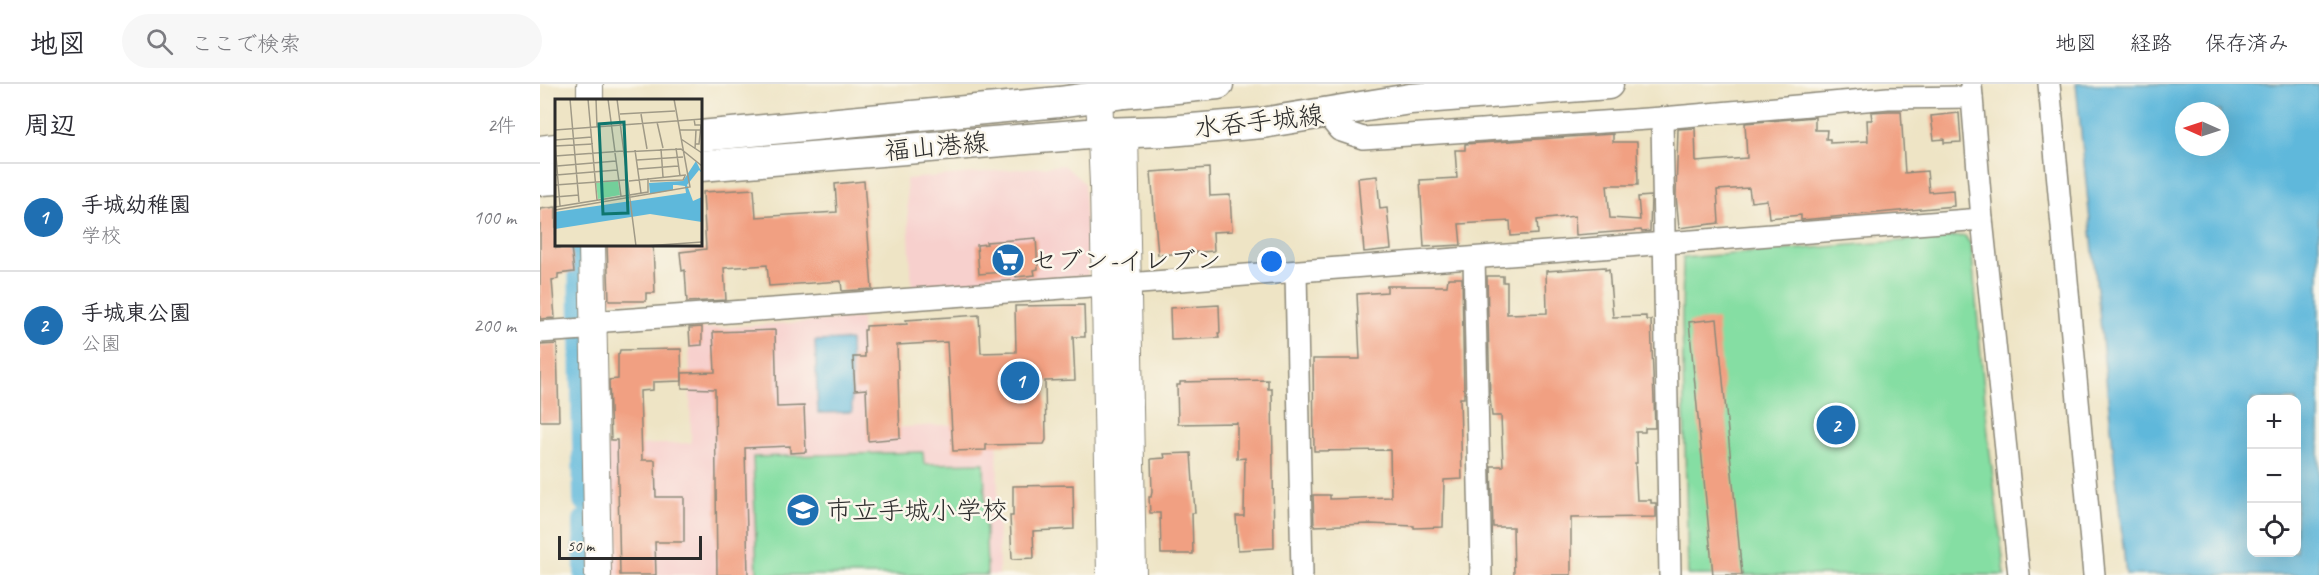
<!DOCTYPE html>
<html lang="ja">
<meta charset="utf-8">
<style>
body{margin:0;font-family:Caveat,"Klee One",sans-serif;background:#f7f7f7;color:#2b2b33}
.controls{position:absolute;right:18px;bottom:18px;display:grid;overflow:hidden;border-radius:12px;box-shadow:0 6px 24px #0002}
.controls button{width:54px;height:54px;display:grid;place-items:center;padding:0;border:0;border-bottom:2px solid #e1e1e2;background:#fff;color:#2b2b33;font:30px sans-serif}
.compass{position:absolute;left:1635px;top:18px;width:54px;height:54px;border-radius:50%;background:#fff;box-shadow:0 6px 24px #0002;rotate:273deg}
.scale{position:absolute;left:18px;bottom:15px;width:144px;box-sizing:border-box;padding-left:6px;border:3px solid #2b2b2b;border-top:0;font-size:16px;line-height:21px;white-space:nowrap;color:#2b2b2b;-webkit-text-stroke:4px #fbf7ec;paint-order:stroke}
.you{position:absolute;left:732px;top:178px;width:21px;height:21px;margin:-15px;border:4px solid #fff;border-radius:50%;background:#1a73e8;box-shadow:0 0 0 9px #1a73e833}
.badge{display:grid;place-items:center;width:39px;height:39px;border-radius:50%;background:#1f6fb2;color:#fff;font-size:20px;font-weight:700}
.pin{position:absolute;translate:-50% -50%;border:3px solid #fff;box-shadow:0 2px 6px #0006}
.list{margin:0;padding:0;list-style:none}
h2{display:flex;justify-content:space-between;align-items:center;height:78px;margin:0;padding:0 24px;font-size:26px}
h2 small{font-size:20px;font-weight:400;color:#7c7c81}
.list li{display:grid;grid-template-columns:39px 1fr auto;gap:18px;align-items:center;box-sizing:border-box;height:108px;padding:0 24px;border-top:2px solid #e1e1e2}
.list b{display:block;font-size:22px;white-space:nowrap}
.list p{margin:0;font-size:20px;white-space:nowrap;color:#7c7c81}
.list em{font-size:20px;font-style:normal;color:#7c7c81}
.icon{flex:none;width:33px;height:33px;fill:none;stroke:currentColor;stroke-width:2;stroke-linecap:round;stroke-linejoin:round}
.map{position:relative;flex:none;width:1779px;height:491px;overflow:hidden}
header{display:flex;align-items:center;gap:36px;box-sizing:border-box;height:84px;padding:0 30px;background:#fff;border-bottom:2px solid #e1e1e2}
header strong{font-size:28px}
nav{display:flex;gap:33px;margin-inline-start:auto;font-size:21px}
.search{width:420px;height:54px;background:#f7f7f7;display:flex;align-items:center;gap:15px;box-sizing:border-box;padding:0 21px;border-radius:33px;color:#7c7c81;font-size:22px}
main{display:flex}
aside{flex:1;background:#fff}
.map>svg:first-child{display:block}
.built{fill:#f7d0cd}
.green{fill:#85dea3;stroke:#588467;stroke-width:1.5}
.water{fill:#5eb8db;stroke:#447283;stroke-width:1.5;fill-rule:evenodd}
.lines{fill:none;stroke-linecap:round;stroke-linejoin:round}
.canal{stroke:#5eb8db;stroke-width:20}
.building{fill:#f1a082}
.minor-casing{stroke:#8c8878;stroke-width:24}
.tertiary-casing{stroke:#8c8878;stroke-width:28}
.secondary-casing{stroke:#8c8878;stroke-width:33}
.minor{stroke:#fff;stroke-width:21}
.tertiary{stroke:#fff;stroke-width:26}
.secondary{stroke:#fff;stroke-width:30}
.labels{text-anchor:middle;stroke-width:5;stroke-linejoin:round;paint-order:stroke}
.street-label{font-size:26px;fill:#2b2b2b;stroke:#fbf7ec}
.poi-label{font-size:26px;fill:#2b2b2b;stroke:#fbf7ec;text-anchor:start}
.inset-road{fill:none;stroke:#a09a87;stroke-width:1.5}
.view{fill:#0f766e;fill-opacity:0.15;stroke:#0f766e;stroke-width:3}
.inset-edge{fill:none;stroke:#2b2b2b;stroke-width:3}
</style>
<header>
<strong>地図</strong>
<div class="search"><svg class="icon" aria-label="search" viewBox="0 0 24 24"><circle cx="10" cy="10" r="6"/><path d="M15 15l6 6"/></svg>ここで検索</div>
<nav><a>地図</a><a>経路</a><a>保存済み</a></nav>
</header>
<main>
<aside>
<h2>周辺<small>2件</small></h2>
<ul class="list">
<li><span class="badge">1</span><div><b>手城幼稚園</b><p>学校</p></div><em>100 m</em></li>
<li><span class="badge">2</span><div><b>手城東公園</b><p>公園</p></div><em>200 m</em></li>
</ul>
</aside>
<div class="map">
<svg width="1779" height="491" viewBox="0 0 1779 491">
<rect width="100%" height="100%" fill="#fbf7ec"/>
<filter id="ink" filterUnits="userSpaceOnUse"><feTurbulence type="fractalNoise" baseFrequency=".0167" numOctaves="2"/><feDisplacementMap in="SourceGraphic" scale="12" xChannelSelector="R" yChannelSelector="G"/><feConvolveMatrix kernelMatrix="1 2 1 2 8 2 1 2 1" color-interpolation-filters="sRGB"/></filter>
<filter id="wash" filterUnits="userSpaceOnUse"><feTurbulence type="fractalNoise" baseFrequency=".008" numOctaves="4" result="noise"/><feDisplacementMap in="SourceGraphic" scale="24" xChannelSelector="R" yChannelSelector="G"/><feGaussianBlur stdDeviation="1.35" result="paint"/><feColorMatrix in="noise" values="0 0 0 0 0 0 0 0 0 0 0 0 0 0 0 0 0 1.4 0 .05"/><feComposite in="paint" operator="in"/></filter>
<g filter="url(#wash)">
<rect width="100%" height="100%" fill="#eee4c5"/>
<!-- built -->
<g class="built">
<polygon points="524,81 544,99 548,192 372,206 366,95"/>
<polygon points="321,234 327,345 457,338 459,491 68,491 66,362 151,359 149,246"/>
</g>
<!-- green -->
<g class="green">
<polygon points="1425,152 1431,161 1449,361 1465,491 1148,491 1142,234 1143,174"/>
<polygon points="383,368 384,380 444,379 447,491 217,491 213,373"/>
</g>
<!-- water -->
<g class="water">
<path d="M1536 0H1779V491H1586ZM1644 27H1680V63H1644ZM1712 316H1756V468H1712Z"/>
<polygon points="310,256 312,328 278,329 275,257"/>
</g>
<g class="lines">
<!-- canal -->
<g class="canal">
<polyline points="38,160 39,241"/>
<polyline points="40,251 43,417"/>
<polyline points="43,436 44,491"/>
</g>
</g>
<g id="blocks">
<!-- building -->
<g class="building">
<polygon points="1349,27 1361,27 1365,89 1387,87 1389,108 1413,106 1414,122 1261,136 1261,131 1229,134 1227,116 1211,118 1209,104 1177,106 1179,139 1139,144 1136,111 1138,45 1155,44 1156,78 1207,74 1205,39 1275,33 1275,46 1287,46 1286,55 1290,55 1290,59 1328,57 1327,36 1332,36 1331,28"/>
<polygon points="1419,29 1421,58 1404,59 1404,55 1394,56 1391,32"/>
<polygon points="1073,50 1073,58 1097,58 1098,101 1067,101 1070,134 1100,136 1098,113 1111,112 1110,147 1102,148 1101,146 1036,151 1035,132 997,136 998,150 971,152 970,137 919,140 921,161 884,163 880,96 917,94 915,66 925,66 925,60"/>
<polygon points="669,84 670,112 690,111 692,147 673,148 674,167 618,171 611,88"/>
<polygon points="837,92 840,125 847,124 851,165 824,168 818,94"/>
<polygon points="324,97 332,205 302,207 301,197 229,202 227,181 184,184 186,216 147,218 145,186 142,187 140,168 166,165 163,108 214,105 216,133 297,128 295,100"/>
<polygon points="16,123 16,164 31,163 34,188 18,190 18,195 12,196 15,234 0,235 0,125"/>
<polygon points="496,154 498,185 494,186 495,191 476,193 476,187 439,190 437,161 447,160 446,158"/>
<polygon points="67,160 113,160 115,209 106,209 106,217 69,217"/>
<polygon points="1065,183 1065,186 1069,185 1073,233 1106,232 1106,236 1111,236 1115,344 1105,344 1105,348 1096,348 1097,379 1095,379 1097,416 1111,416 1111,419 1116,419 1116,433 1031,434 1031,491 974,491 973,443 953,443 951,382 963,382 961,332 952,332 950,314 947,192 963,192 963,198 967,198 967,230 1007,229 1006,187"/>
<polygon points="908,194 922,194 924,314 920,314 922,395 904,396 903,443 874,444 874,442 830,440 774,442 773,411 790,411 790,415 851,413 850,366 774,367 773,275 820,275 817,210 847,208 847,202 907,202"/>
<polygon points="544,221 545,253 533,253 535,296 505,297 506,356 504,360 446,361 446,366 413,367 407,258 357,261 360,354 328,357 326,305 315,306 313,273 325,273 324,246 326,246 326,242 367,240 366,236 439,231 441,269 476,268 475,222"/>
<polygon points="679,221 680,249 678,249 679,254 631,256 630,224"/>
<polygon points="1177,235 1202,491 1173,491 1149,238"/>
<polygon points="162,243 162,261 150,262 149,244"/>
<polygon points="235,246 237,323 264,322 266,368 250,369 250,362 205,364 208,491 177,491 175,305 142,304 142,289 175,288 173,248"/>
<polygon points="17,260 19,337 0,337 0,261"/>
<polygon points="141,265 142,297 113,298 113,306 100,307 102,376 115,376 116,413 144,413 144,458 115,458 116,491 80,491 77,356 71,356 69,296 78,295 78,270 79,270 80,266"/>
<polygon points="728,296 728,305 732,305 734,464 698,466 696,432 704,432 705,374 697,375 697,339 638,340 637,301 640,301 640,298"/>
<polygon points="651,369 655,429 652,429 653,470 621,470 620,429 610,429 609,413 611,413 612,408 611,375 625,374 624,370"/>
<polygon points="533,401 534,445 493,447 494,474 472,475 470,432 473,432 473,402"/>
</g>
</g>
</g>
<g filter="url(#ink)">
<use href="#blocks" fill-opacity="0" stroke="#8c8878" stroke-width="1.5"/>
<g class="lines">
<!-- minor casing -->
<g class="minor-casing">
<g id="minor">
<polyline points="1509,0 1554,491"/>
<polyline points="1431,1 1442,135 1479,491"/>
<polyline points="786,30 799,46 823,54 1122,34 1348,14 1432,13"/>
<polyline points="1122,34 1130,491"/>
<polyline points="934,174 941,491"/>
<polyline points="756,188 762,491"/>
<polyline points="587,200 1442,135"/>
<polyline points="0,248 44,245 66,237 564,201"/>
</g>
</g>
<!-- tertiary casing -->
<g class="tertiary-casing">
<g id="tertiary">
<polyline points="50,0 50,16"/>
<polyline points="559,12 563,100 570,491"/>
<polyline points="585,47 593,491"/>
<polyline points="52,160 58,491"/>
</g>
</g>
<!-- secondary casing -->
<g class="secondary-casing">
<g id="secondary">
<polyline points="160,52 519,18 585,9 678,0"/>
<polyline points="0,67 16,65"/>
<polyline points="160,82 560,49 629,47 722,39 870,15 1068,0"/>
<polyline points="0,96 16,95"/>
</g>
</g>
<!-- minor -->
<use href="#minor" class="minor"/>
<!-- tertiary -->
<use href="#tertiary" class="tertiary"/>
<!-- secondary -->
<use href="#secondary" class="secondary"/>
</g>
</g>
<!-- icons -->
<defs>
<g id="supermarket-disc" transform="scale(1.725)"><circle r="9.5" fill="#1f6fb2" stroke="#fbf7ec"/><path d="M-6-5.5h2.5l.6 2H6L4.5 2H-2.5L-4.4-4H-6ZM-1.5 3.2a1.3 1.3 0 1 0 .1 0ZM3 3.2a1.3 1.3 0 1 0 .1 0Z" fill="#fff"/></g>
<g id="school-disc" transform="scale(1.725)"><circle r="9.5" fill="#1f6fb2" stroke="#fbf7ec"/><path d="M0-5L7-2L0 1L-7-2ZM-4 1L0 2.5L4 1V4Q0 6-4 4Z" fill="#fff"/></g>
</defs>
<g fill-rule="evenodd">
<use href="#supermarket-disc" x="468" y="176"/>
<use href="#school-disc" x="263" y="426"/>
</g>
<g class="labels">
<!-- street labels -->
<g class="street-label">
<text transform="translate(719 37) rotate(-6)" y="9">水呑手城線</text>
<text transform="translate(396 62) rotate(-5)" y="9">福山港線</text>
</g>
<!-- poi labels -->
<g class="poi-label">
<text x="491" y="185">セブン-イレブン</text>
<text x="286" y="435">市立手城小学校</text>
</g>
</g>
<!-- overview -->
<g transform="translate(15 15)">
<rect width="147" height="147" fill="#eee4c5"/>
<path d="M63 82 65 96 43 100 41 84Z" fill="#85dea3"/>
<path d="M141 62 147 74 144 71 132 86 138 102 147 98V123L95 115 0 130V113L131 94 130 87 122 86H118V91L95 95 94 84 128 82Z" fill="#5eb8db"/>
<path class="inset-road" d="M15 0 24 103M33 0 42 101M41 0 42 28M53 0 60 53M62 0 81 147M65 15 120 12M86 15 92 50M139 20 140 26H146L144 45H140M102 23 108 49M0 31 147 20M124 31H145M126 40 147 54M0 41 37 38M0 44 5 107M0 47 38 45M121 49 125 77M106 50 108 78M140 50 141 31M80 51 86 94M68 53 126 50 147 67M60 54 66 97M0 57 68 52M82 61 128 58M2 67 61 62M83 70 123 67M1 76 62 71M74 82 131 76M95 82 128 81 130 77M0 86 70 81M0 98 24 96M0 108 93 93V79M0 111 135 88 119 0M90 147 147 143"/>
<path class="view" d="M69 23 73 114 48 115 44 25Z"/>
<rect width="147" height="147" class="inset-edge"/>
</g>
</svg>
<div class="controls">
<button>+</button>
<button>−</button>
<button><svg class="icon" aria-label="locate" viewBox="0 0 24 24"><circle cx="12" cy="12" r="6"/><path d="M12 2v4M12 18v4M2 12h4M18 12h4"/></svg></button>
</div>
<svg class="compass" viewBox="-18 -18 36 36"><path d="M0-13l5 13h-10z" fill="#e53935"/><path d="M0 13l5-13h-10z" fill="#7c7c81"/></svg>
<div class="scale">50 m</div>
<div class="you"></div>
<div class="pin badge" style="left:480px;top:297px">1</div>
<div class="pin badge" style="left:1296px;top:341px">2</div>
</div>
</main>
